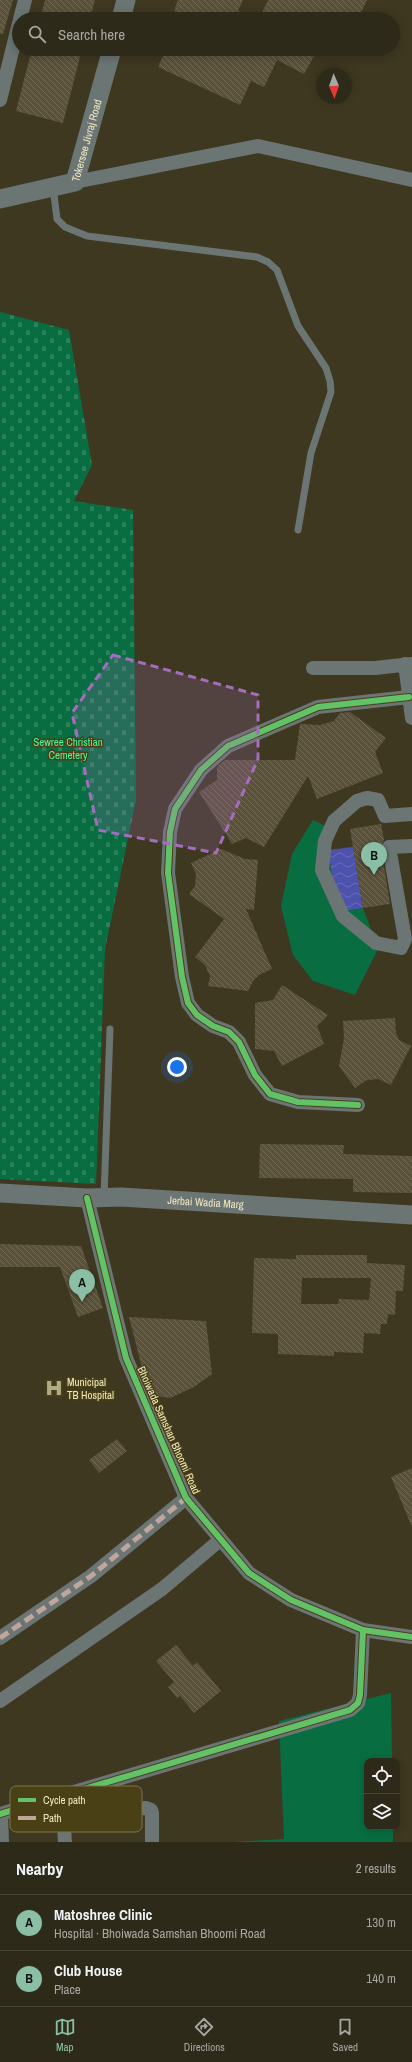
<!DOCTYPE html>
<meta charset="utf-8">
<style>
body{margin:0;font-family:"Archivo Narrow",sans-serif;background:#363222;color:#f1f3f6}
.controls{position:absolute;right:12px;bottom:12px;display:grid;overflow:hidden;border-radius:8px;box-shadow:0 2px 10px #0003}
.controls button{width:36px;height:36px;display:grid;place-items:center;padding:0;border:0;border-bottom:1px solid #494638;background:#2e2a19;color:#f1f3f6;font:20px sans-serif}
.compass{position:absolute;left:316px;top:68px;width:36px;height:36px;border-radius:50%;background:#2e2a19;box-shadow:0 2px 10px #0003;rotate:178deg}
.you{position:absolute;left:177px;top:1067px;width:14px;height:14px;margin:-10px;border:3px solid #fff;border-radius:50%;background:#1a73e8;box-shadow:0 0 0 6px #1a73e833}
.badge{display:grid;place-items:center;width:26px;height:26px;border-radius:50%;background:#8abfa5;color:#111;font-size:13px;font-weight:700}
.pin{position:absolute;translate:-50% -33px;filter:drop-shadow(0 1px 2px #0008)}
.pin::after{content:'';position:absolute;top:21px;width:14px;height:12px;background:inherit;clip-path:polygon(0 0,100% 0,50% 100%)}
.list{margin:0;padding:0;list-style:none}
h2{display:flex;justify-content:space-between;align-items:center;height:52px;margin:0;padding:0 16px;font-size:17px}
h2 small{font-size:13px;font-weight:400;color:#a7a7a2}
.list li{display:grid;grid-template-columns:26px 1fr auto;gap:12px;align-items:center;box-sizing:border-box;height:56px;padding:0 16px;border-top:1px solid #494638}
.list b{display:block;font-size:15px;white-space:nowrap}
.list p{margin:0;font-size:13px;white-space:nowrap;color:#a7a7a2}
.list em{font-size:13px;font-style:normal;color:#a7a7a2}
.icon{flex:none;width:22px;height:22px;fill:none;stroke:currentColor;stroke-width:2;stroke-linecap:round;stroke-linejoin:round}
.map{position:relative;flex:none;width:412px;height:1842px;overflow:hidden}
.search{position:absolute;background:#2e2a19;box-shadow:0 2px 10px #0003;left:12px;right:12px;top:12px;height:44px;display:flex;align-items:center;gap:10px;box-sizing:border-box;padding:0 14px;border-radius:22px;color:#a7a7a2;font-size:15px}
.sheet{height:164px;background:#2e2a19}
nav{display:flex;justify-content:space-around;align-items:center;box-sizing:border-box;height:56px;border-top:1px solid #494638;background:#2e2a19;font-size:11px;color:#a7a7a2}
nav a{display:grid;justify-items:center;gap:2px}
nav .on{color:#8abfa5}
.map>svg:first-child{display:block}
.cemetery{fill:url(#cemetery-stones)}
.park{fill:#086e41}
.water{fill:url(#water-waves)}
.building{fill:url(#building-back-hatch);fill-rule:evenodd}
.lines{fill:none;stroke-linecap:round;stroke-linejoin:round}
.lane{stroke:#6a7574;stroke-width:7}
.street{stroke:#6a7574;stroke-width:14}
.secondary{stroke:#6b7573;stroke-width:19}
.quiet{stroke:#c0a59a;stroke-width:5;stroke-dasharray:10 5;stroke-linecap:butt}
.cycleway-casing{stroke:#4a4015;stroke-width:8}
.cycleway{stroke:#61c268;stroke-width:6}
.marked{fill:#a46dbf;fill-opacity:0.2;stroke:#a46dbf;stroke-width:3;stroke-dasharray:8 5;stroke-linejoin:round}
.labels{text-anchor:middle;stroke-width:3;stroke-linejoin:round;paint-order:stroke}
.street-label{font-size:11px;fill:#efe7bf;stroke:#4a4015}
.park-label{font-size:11px;fill:#48f7a1;stroke:#4a4015}
.poi-label{font-size:11px;fill:#efe7bf;stroke:#4a4015;text-anchor:start}
.key{fill:#4a4015;stroke:#7c7248;stroke-width:1}
.key-label{font-size:11px;fill:#efe7bf}
</style>
<div class="map">
<svg width="412" height="1842" viewBox="0 0 412 1842">
<defs>
<pattern id="cemetery-stones" width="16" height="16" patternUnits="userSpaceOnUse"><rect width="16" height="16" fill="#086e41"/><path d="M2 7V4a2 2 0 0 1 4 0v3zM10 15v-3a2 2 0 0 1 4 0v3z" fill="#2c835b"/></pattern>
<pattern id="water-waves" width="16" height="10" patternUnits="userSpaceOnUse"><rect width="16" height="10" fill="#4d52ac"/><path d="M0 5q4-4 8 0t8 0" fill="none" stroke="#676bb6"/></pattern>
<pattern id="building-back-hatch" width="6" height="6" patternUnits="userSpaceOnUse"><rect width="6" height="6" fill="#5a513a"/><path d="M-1 5l2 2M0 0l6 6M5-1l2 2" fill="none" stroke="#726a55"/></pattern>
</defs>
<rect width="100%" height="100%" fill="#3e3821"/>
<!-- cemetery -->
<polygon class="cemetery" points="0,312 69,330 92,465 74,501 133,510 136,800 105,949 96,1184 0,1179"/>
<!-- park -->
<g class="park">
<polygon points="313,820 334,830 328,850 338,912 363,908 378,949 355,995 313,981 293,955 281,906 292,854"/>
<polygon points="391,1693 392,1761 367,1761 367,1827 393,1827 393,1842 232,1842 284,1839 279,1721"/>
</g>
<!-- water -->
<polygon class="water" points="353,847 363,908 338,912 328,850"/>
<!-- building -->
<g class="building">
<polygon points="0,0 13,0 3,34 0,34"/>
<polygon points="45,0 95,0 90,19 40,19"/>
<polygon points="178,0 243,0 238,11 256,19 176,19 179,13 174,11"/>
<polygon points="268,0 367,0 358,19 259,19"/>
<polygon points="32,49 82,49 63,123 16,111"/>
<polygon points="166,49 318,49 304,74 277,60 264,87 251,81 240,105 158,67"/>
<polygon points="350,712 386,738 375,752 383,773 317,799 308,776 264,847 246,838 232,844 199,792 217,780 217,767 225,760 295,760 300,724 320,725 334,721 340,713"/>
<polygon points="381,824 384,840 381,848 390,904 363,908 350,829"/>
<polygon points="221,849 245,859 258,860 254,910 246,909 272,969 259,975 253,981 248,991 208,986 210,976 205,965 195,957 224,919 189,894 195,886 196,874 191,863"/>
<polygon points="282,985 328,1015 317,1026 324,1044 282,1066 274,1051 255,1049 255,1003 273,1000"/>
<polygon points="395,1018 396,1033 399,1040 411,1046 391,1085 378,1079 367,1080 355,1088 339,1066 344,1038 343,1021"/>
<polygon points="260,1144 344,1145 343,1154 412,1156 412,1193 353,1192 353,1179 259,1178"/>
<polygon points="0,1244 81,1246 103,1308 78,1317 60,1267 0,1267"/>
<path d="M296 1255H367V1263L405 1265 403 1291H396L395 1315 388 1314 387 1324H381L380 1334 364 1333 363 1353 334 1352V1356L278 1354V1334L252 1333 254 1258 296 1259ZM302 1278H371L369 1300 339 1299 338 1304H301Z"/>
<polygon points="129,1317 206,1321 212,1374 194,1387 170,1398 151,1395 145,1380"/>
<polygon points="117,1439 127,1451 99,1473 89,1460"/>
<polygon points="412,1468 412,1527 391,1477"/>
<polygon points="176,1645 193,1666 197,1662 221,1691 194,1713 180,1696 177,1698 168,1687 174,1682 156,1661"/>
</g>
<g class="lines">
<!-- lane -->
<g class="lane">
<polyline points="53,187 57,219 65,227 87,236 257,257 268,262 277,270 298,326 326,368 330,381 331,392 311,453 298,530"/>
<polyline points="104,1197 110,1029"/>
</g>
<!-- street -->
<g class="street">
<polyline points="20,19 25,0"/>
<polyline points="0,100 19,23"/>
<polyline points="75,182 258,146 412,180"/>
<polyline points="405,664 412,718"/>
<polyline points="313,668 375,668 412,664"/>
<polyline points="412,814 385,816 378,800 367,798 357,801 334,821 325,841 322,870 343,916 376,943 401,948 405,939 389,847 412,846"/>
<polyline points="358,1105 298,1102 270,1094 255,1075 239,1042 229,1032 213,1026 197,1015 188,1003 182,977 168,873 170,832 175,809 201,770 228,746 318,707 409,697"/>
<polyline points="87,1198 126,1358 186,1498 249,1573 291,1600 363,1630 412,1637"/>
<polyline points="0,1638 91,1576 186,1498"/>
<polyline points="0,1701 162,1589 220,1540"/>
<polyline points="23,1807 24,1812 29,1815 146,1808 151,1810 152,1813 152,1842"/>
<polyline points="63,1813 65,1842"/>
<polyline points="0,1814 350,1710 358,1703 360,1695 363,1630"/>
<polyline points="1,1814 2,1842"/>
</g>
<!-- secondary -->
<g class="secondary">
<polyline points="121,19 126,0"/>
<path id="s1" d="M0 199 75 182 112 49"/>
<path id="s2" d="M0 1193 87 1198 121 1197 412 1215"/>
</g>
<!-- quiet -->
<polyline class="quiet" points="0,1638 91,1576 186,1498"/>
<!-- cycleway casing -->
<g class="cycleway-casing">
<g id="cycleway">
<polyline points="358,1105 298,1102 270,1094 255,1075 239,1042 229,1032 213,1026 197,1015 188,1003 182,977 168,873 170,832 175,809 201,770 228,746 318,707 409,697"/>
<polyline points="87,1198 126,1358 186,1498 249,1573 291,1600 363,1630 412,1637"/>
<polyline points="0,1814 350,1710 358,1703 360,1695 363,1630"/>
</g>
</g>
<!-- cycleway -->
<use href="#cycleway" class="cycleway"/>
</g>
<!-- marked area -->
<path class="marked" d="M113 655 258 695V759L216 853 98 830 72 713Z"/>
<!-- icons -->
<defs>
<g id="hospital-bare" transform="scale(1.38)"><path d="M-5-5h3v3.5h4V-5h3V5h-3V1.5h-4V5h-3Z" fill="#b1aa88" stroke="#4a4015" stroke-width="2.5" paint-order="stroke"/></g>
</defs>
<g fill-rule="evenodd">
<use href="#hospital-bare" x="54" y="1388"/>
</g>
<g class="labels">
<!-- street labels -->
<g class="street-label">
<text dy="4" stroke="none"><textPath href="#s1" startOffset="120">Tokersee Jivraj Road</textPath></text>
<text dy="4" stroke="none"><textPath href="#s2" startOffset="206">Jerbai Wadia Marg</textPath></text>
<text transform="translate(169 1430) rotate(66)" y="4">Bhoiwada Samshan Bhoomi Road</text>
</g>
<!-- park labels -->
<g class="park-label">
<text x="68" y="746">Sewree Christian<tspan x="68" dy="13">Cemetery</tspan></text>
</g>
<!-- poi labels -->
<g class="poi-label">
<text x="67" y="1386">Municipal<tspan x="67" dy="13">TB Hospital</tspan></text>
</g>
</g>
<!-- legend -->
<rect x="10" y="1786" width="132" height="46" rx="6" class="key"/>
<rect x="18" y="1798" width="18" height="4" fill="#61c268"/>
<rect x="18" y="1816" width="18" height="4" fill="#c0a59a"/>
<g class="key-label">
<text x="43" y="1804">Cycle path</text>
<text x="43" y="1822">Path</text>
</g>
</svg>
<div class="controls">
<button><svg class="icon" aria-label="locate" viewBox="0 0 24 24"><circle cx="12" cy="12" r="6"/><path d="M12 2v4M12 18v4M2 12h4M18 12h4"/></svg></button>
<button><svg class="icon" aria-label="layers" viewBox="0 0 24 24"><path d="M12 4l9 5-9 5-9-5zM3 14l9 5 9-5"/></svg></button>
</div>
<svg class="compass" viewBox="-18 -18 36 36"><path d="M0-13l5 13h-10z" fill="#e53935"/><path d="M0 13l5-13h-10z" fill="#a7a7a2"/></svg>
<div class="you"></div>
<div class="pin badge" style="left:82px;top:1302px">A</div>
<div class="pin badge" style="left:374px;top:875px">B</div>
<div class="search"><svg class="icon" aria-label="search" viewBox="0 0 24 24"><circle cx="10" cy="10" r="6"/><path d="M15 15l6 6"/></svg>Search here</div>
</div>
<section class="sheet">
<h2>Nearby<small>2 results</small></h2>
<ul class="list">
<li><span class="badge">A</span><div><b>Matoshree Clinic</b><p>Hospital · Bhoiwada Samshan Bhoomi Road</p></div><em>130 m</em></li>
<li><span class="badge">B</span><div><b>Club House</b><p>Place</p></div><em>140 m</em></li>
</ul>
</section>
<nav>
<a class="on"><svg class="icon" aria-label="map" viewBox="0 0 24 24"><path d="M3 6l6-2 6 2 6-2v14l-6 2-6-2-6 2zM9 4v14M15 6v14"/></svg>Map</a>
<a><svg class="icon" aria-label="directions" viewBox="0 0 24 24"><path d="M12 3l9 9-9 9-9-9zM9 14v-3h6M13 9l2 2-2 2"/></svg>Directions</a>
<a><svg class="icon" aria-label="saved" viewBox="0 0 24 24"><path d="M7 4h10v16l-5-4-5 4z"/></svg>Saved</a>
</nav>
